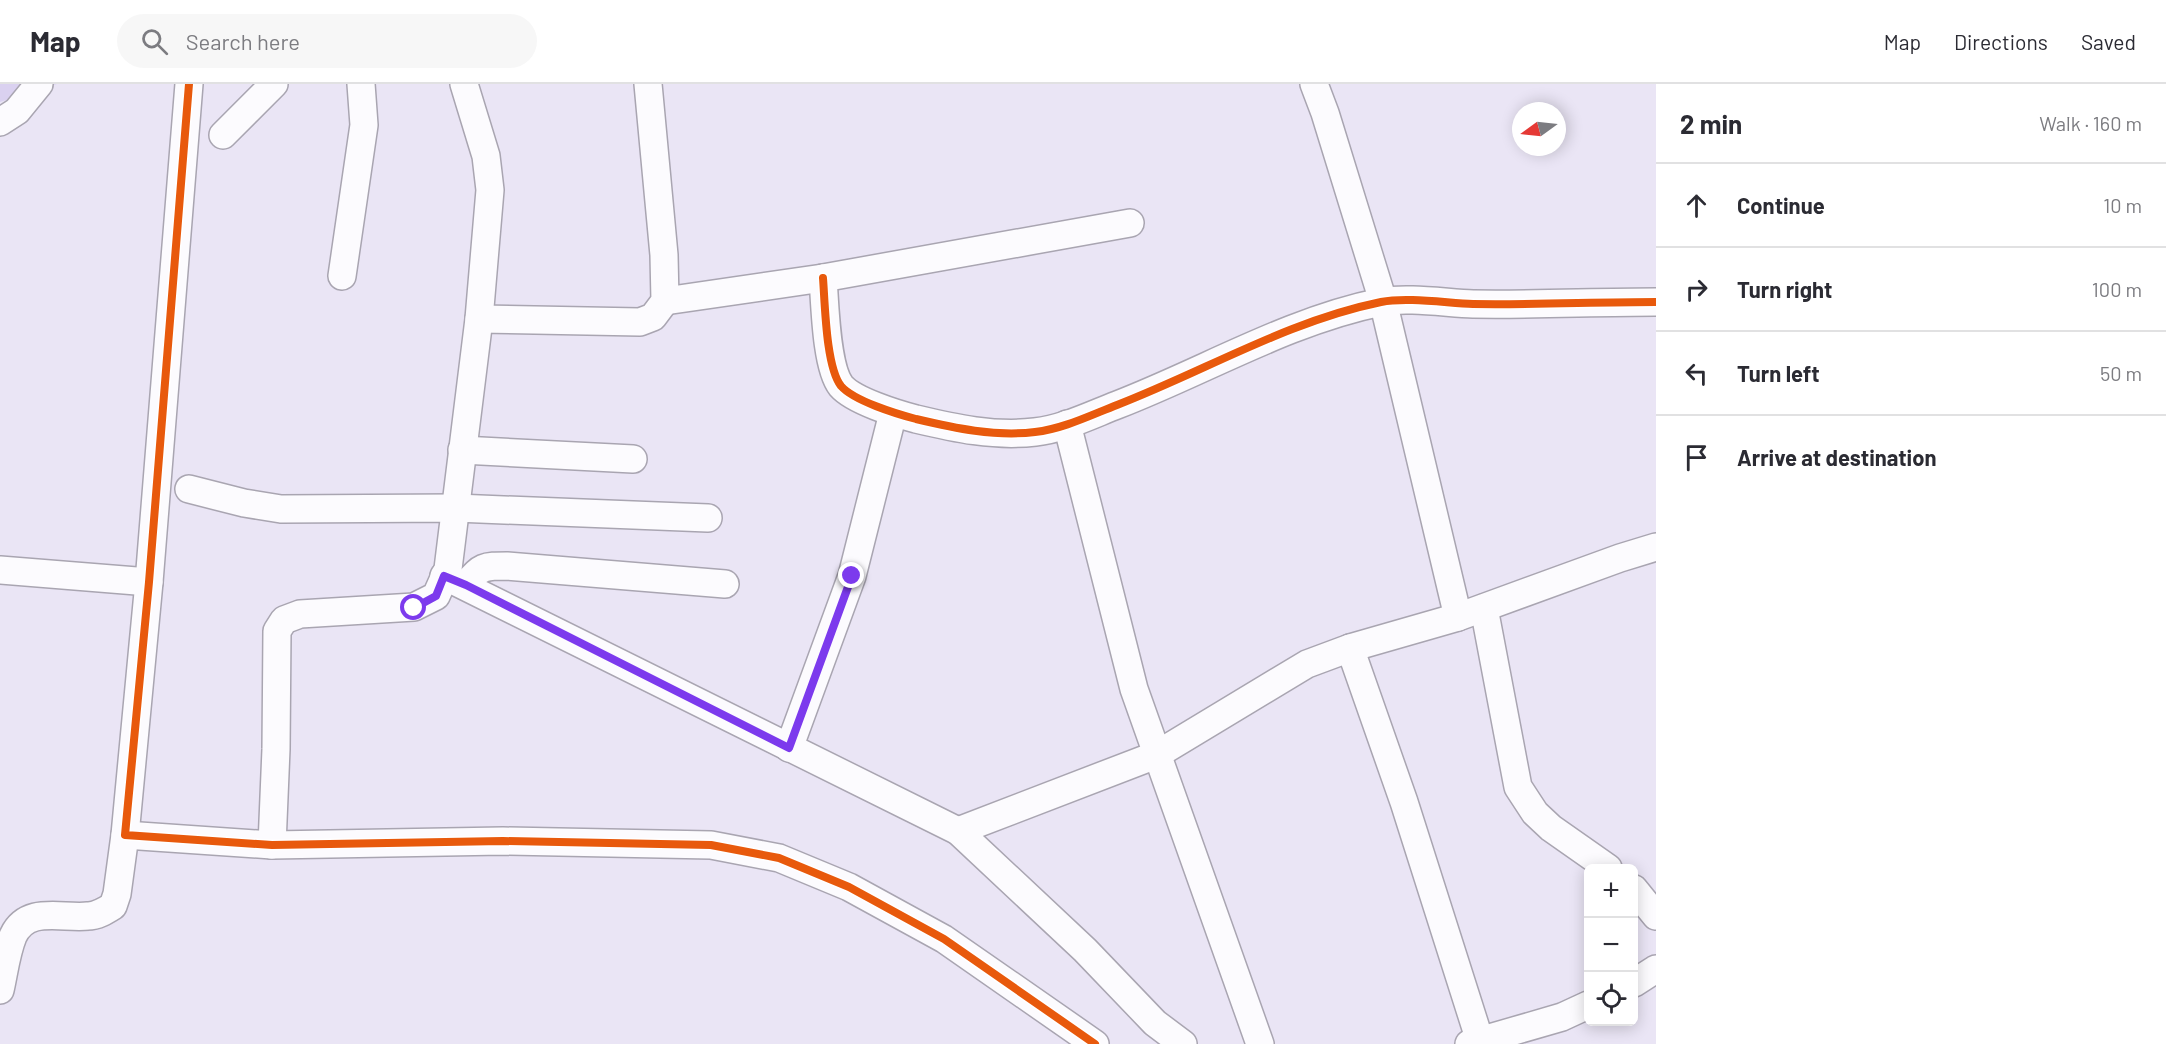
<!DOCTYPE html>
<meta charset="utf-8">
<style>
body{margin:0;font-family:Barlow,sans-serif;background:#f7f7f7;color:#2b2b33}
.controls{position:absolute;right:18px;bottom:18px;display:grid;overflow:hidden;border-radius:9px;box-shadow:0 3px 15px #0003}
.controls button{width:54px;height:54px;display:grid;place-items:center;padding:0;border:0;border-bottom:2px solid #e1e1e2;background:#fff;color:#2b2b33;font:30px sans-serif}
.compass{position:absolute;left:1512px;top:18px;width:54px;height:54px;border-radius:50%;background:#fff;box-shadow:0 3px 15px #0003;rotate:255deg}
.stop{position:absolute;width:18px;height:18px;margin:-14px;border:4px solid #7c3aed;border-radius:50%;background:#fff}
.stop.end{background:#7c3aed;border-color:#fff;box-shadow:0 2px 6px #0008}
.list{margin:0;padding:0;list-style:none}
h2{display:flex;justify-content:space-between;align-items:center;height:78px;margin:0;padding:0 24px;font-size:26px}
h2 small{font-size:20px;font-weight:400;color:#7c7c81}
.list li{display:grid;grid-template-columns:39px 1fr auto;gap:18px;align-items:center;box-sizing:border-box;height:84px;padding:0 24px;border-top:2px solid #e1e1e2}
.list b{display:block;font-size:22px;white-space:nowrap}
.list em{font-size:20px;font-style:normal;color:#7c7c81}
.icon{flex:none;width:33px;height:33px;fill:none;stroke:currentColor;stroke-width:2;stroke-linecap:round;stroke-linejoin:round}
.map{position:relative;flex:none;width:1656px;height:960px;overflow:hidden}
header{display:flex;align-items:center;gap:36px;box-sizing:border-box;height:84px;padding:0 30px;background:#fff;border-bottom:2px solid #e1e1e2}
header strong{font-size:28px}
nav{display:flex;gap:33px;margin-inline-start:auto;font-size:21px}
.search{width:420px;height:54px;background:#f7f7f7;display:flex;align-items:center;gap:15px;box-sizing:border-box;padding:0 21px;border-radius:33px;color:#7c7c81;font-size:22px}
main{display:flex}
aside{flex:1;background:#fff}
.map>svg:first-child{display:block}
.green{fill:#dad1f0}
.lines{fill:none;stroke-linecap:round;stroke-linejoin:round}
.minor-casing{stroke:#a9a5b1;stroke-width:30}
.minor{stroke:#fcfbfe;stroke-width:27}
.cycleway-casing{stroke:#fff;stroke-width:11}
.cycleway{stroke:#e8590c;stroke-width:8}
.route{stroke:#7c3aed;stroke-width:8}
</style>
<header>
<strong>Map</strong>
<div class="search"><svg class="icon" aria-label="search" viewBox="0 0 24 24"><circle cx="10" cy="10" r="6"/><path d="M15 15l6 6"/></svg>Search here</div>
<nav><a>Map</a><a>Directions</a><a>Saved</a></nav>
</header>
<main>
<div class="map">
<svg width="1656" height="960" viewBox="0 0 1656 960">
<rect width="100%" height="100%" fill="#eae5f5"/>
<!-- green -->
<polygon class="green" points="0,0 57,0 0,18"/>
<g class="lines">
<!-- minor casing -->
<g class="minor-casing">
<g id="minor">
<polyline points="1314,0 1325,29 1383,217 1458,533"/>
<polyline points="0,38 17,27 39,0"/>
<polyline points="223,51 274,0"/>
<polyline points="342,192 364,41 361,0"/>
<path d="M823 194C825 220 826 283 841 302 854 317 897 330 916 335 954 344 995 353 1035 348 1063 345 1091 331 1117 321 1205 287 1288 237 1381 218 1407 213 1446 219 1473 220 1534 221 1595 218 1656 218"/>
<polyline points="665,217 823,194 1130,139"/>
<polyline points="479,235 640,238 653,233 665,217 664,171 648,0"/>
<polyline points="1067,340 1134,605 1260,960"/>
<polyline points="462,366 633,375"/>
<polyline points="189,405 244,419 281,425 456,424 708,434"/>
<polyline points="0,486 149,498"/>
<polyline points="444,492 958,747 1085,866 1155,939 1183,960"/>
<path d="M466 501C480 482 484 482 507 482L725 500"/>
<polyline points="1484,524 1518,703 1535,729 1551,744 1608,784"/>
<polyline points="1350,564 1404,718 1480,957"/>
<polyline points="789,664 852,492 893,329"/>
<polyline points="958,747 1156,671 1307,580 1350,564 1458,533 1620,474 1656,463"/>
<polyline points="125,751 272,761 503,757 711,761 779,774 849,803 944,855 1095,960"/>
<polyline points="272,761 276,665 277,547 284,536 300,530 414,523 436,512 448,485 479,235 490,106 486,72 464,0"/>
<polyline points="1634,805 1656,832"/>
<polyline points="1634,899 1656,885"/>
<path d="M0 906C4 889 6 869 13 852 27 821 62 835 88 832 97 832 105 827 113 822L117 810 125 751 149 498 189 0"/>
<polyline points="1469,960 1562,933 1588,921"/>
</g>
</g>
<!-- minor -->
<use href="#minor" class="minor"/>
<!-- cycleway casing -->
<g class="cycleway-casing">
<g id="cycleway">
<polyline points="189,0 149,498 125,751 272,761 503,757 711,761 779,774 849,803 944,855 1095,960"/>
<path d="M823 194C825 220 826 283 841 302 854 317 897 330 916 335 954 344 995 353 1035 348 1063 345 1091 331 1117 321 1205 287 1288 237 1381 218 1407 213 1446 219 1473 220 1534 221 1595 218 1656 218"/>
</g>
</g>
<!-- cycleway -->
<use href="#cycleway" class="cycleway"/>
</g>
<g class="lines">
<!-- route -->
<polyline class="route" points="414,524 436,512 444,492 466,501 789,664 852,492"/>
</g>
</svg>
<div class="controls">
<button>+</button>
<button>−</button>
<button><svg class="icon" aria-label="locate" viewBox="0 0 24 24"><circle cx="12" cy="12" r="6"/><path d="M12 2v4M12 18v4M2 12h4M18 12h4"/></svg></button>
</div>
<svg class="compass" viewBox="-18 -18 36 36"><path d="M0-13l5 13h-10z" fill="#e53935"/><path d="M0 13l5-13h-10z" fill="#7c7c81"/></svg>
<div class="stop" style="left:414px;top:524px"></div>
<div class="stop end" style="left:852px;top:492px"></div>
</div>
<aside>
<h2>2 min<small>Walk · 160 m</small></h2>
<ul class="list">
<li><svg class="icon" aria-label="ahead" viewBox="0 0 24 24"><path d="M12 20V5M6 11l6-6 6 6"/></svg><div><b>Continue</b></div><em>10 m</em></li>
<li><svg class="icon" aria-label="right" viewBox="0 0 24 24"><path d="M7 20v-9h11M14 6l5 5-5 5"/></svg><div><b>Turn right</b></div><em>100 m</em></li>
<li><svg class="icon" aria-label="left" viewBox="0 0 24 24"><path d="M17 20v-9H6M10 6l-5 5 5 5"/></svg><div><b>Turn left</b></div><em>50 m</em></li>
<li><svg class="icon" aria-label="arrive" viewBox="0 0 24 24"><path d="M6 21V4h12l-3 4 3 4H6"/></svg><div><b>Arrive at destination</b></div></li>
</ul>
</aside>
</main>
